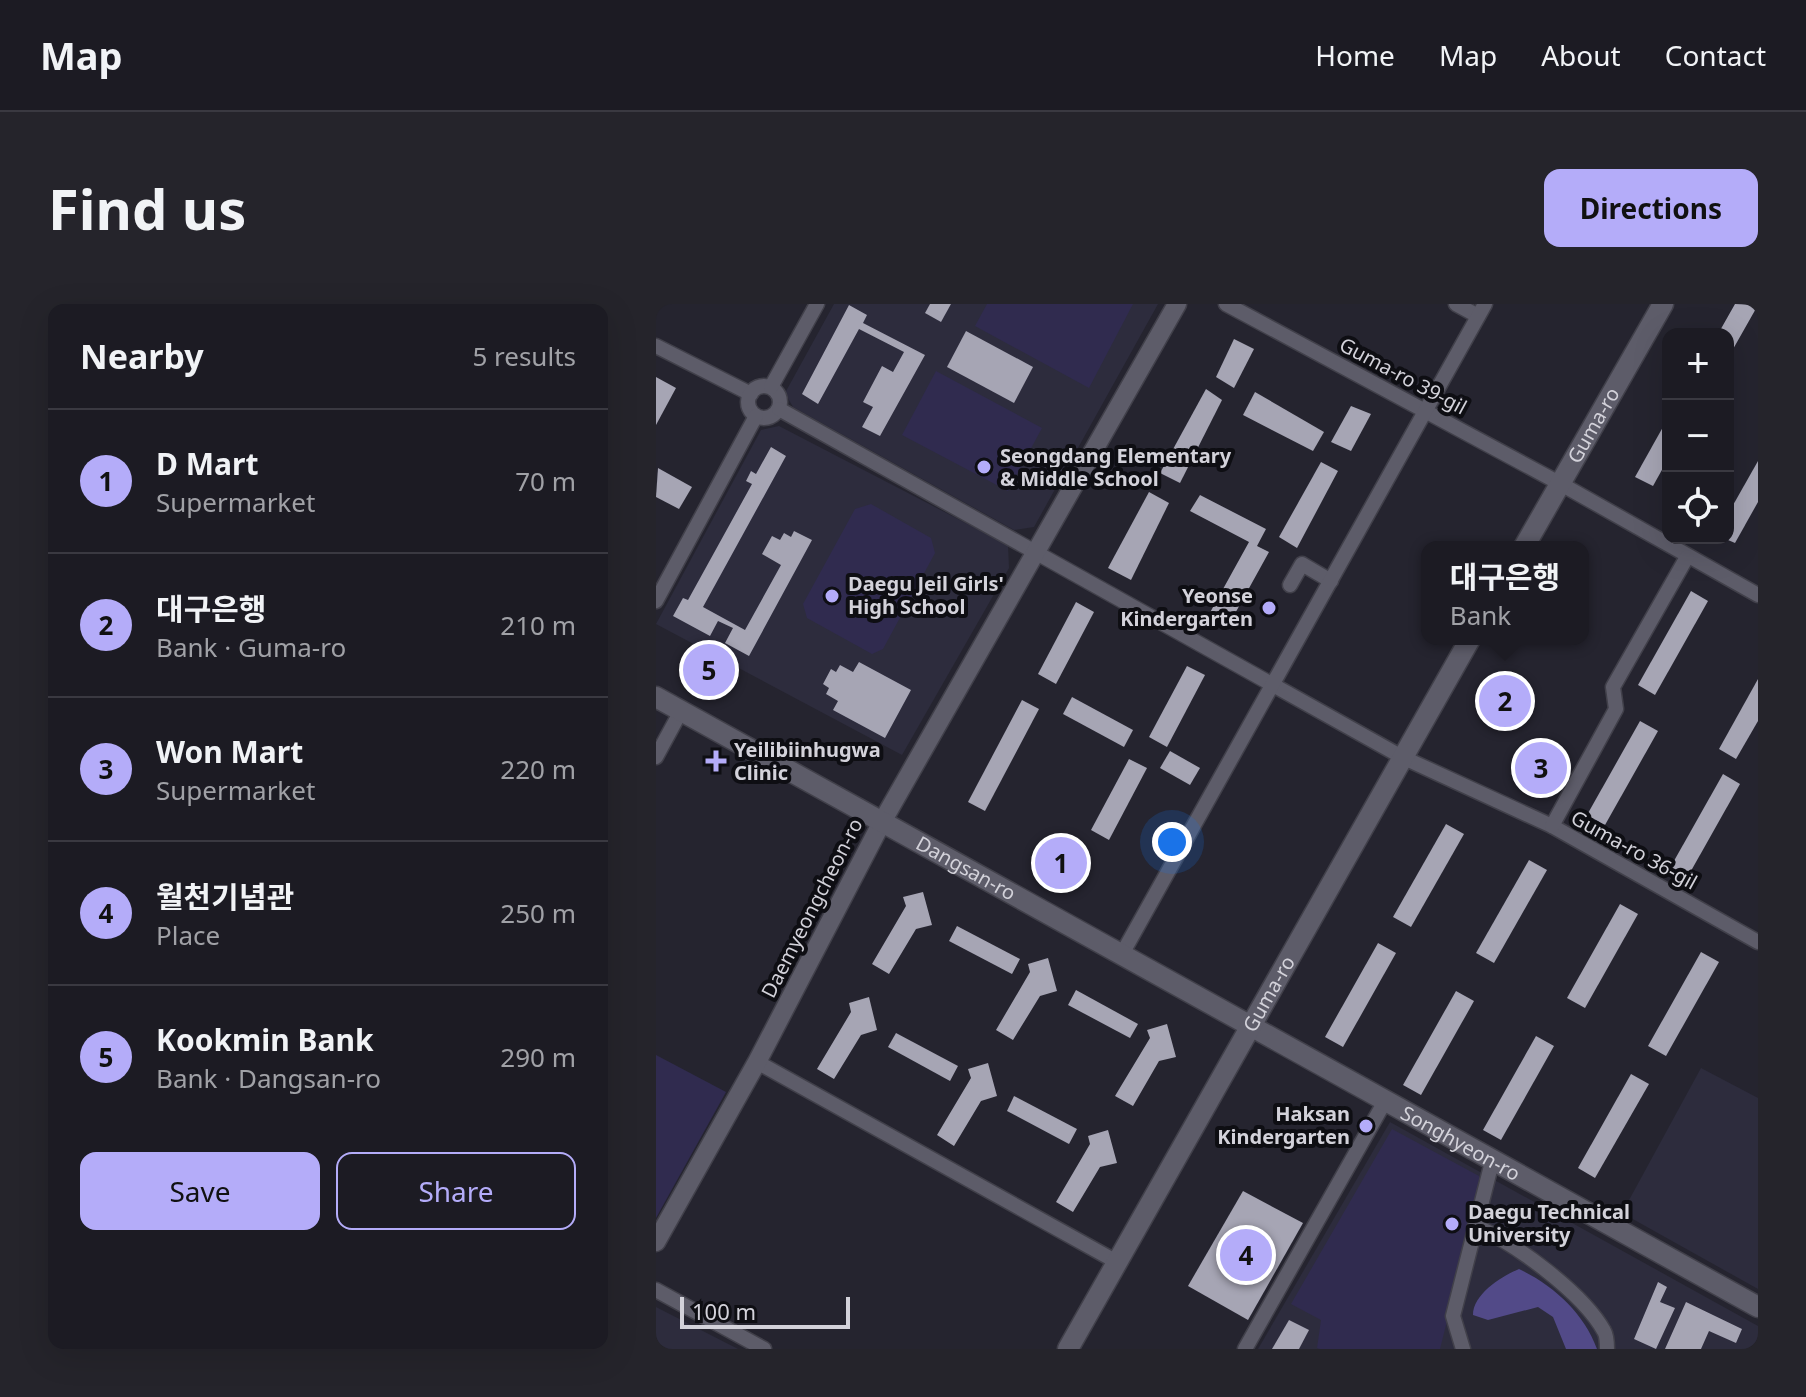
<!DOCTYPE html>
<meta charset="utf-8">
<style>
body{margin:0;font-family:"Noto Sans","Noto Sans KR",sans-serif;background:#25242b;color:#f1f3f6}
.controls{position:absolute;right:24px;top:24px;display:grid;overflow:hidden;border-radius:16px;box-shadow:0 8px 32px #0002}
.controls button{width:72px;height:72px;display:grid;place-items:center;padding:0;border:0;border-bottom:2px solid #3a3941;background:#1c1b23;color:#f1f3f6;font:40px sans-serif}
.scale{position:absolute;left:24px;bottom:20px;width:170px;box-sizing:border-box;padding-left:8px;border:4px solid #d3d2da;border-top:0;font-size:22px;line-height:28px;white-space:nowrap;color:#d3d2da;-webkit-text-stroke:6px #0e0e13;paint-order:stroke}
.you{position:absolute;left:516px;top:538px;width:28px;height:28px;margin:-20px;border:6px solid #fff;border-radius:50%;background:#1a73e8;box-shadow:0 0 0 12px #1a73e833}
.badge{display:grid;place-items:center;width:52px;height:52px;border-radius:50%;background:#b4acf9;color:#111;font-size:26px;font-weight:700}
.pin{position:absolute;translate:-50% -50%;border:4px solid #fff;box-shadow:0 2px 8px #0006}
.popup{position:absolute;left:765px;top:237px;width:168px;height:104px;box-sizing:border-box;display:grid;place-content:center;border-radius:16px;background:#1c1b23;filter:drop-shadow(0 2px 6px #0005);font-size:26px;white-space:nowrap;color:#a0a1a6}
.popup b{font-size:30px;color:#f1f3f6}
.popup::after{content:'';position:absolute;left:50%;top:100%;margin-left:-16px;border:16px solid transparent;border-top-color:#1c1b23}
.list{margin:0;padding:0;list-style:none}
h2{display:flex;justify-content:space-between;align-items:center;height:104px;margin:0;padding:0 32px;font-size:34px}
h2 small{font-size:26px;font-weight:400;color:#a0a1a6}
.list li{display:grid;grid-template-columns:52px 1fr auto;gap:24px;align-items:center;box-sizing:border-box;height:144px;padding:0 32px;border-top:2px solid #3a3941}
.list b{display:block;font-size:30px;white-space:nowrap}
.list p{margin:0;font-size:26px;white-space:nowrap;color:#a0a1a6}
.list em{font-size:26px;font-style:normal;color:#a0a1a6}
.actions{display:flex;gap:16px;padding:24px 32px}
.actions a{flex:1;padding:18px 0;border:2px solid #b4acf9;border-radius:16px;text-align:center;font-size:28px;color:#b4acf9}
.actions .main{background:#b4acf9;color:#111}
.icon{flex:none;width:44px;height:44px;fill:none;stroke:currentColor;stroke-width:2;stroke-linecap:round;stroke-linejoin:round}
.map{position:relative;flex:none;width:1102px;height:1045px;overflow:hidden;border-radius:16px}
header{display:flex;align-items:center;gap:48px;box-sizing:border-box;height:112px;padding:0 40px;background:#1c1b23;border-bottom:2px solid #3a3941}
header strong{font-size:38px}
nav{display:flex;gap:44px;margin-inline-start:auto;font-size:28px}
.intro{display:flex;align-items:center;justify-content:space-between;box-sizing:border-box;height:192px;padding:0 48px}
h1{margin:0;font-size:56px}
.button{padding:20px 36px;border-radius:16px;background:#b4acf9;color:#111;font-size:28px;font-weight:700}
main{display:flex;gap:48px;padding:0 48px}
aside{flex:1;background:#1c1b23;border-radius:16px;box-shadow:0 8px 32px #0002}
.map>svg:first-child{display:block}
.built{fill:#2d2c3d}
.green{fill:#302b4f}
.forest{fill:#524a88}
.building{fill:#a6a5b4}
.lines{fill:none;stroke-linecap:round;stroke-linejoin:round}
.minor-casing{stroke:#41404a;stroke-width:17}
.tertiary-casing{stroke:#41404a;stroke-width:21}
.secondary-casing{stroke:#41404a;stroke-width:23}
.minor{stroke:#5d5c69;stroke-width:14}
.tertiary{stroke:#5d5c69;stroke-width:18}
.secondary{stroke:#5d5c69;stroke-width:20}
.poi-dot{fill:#b4acf9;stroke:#0e0e13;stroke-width:3}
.labels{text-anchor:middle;stroke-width:8;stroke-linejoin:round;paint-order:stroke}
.street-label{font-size:20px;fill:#d3d2da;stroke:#0e0e13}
.poi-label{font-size:20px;font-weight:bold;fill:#d3d2da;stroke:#0e0e13;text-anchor:start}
</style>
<header>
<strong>Map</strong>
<nav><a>Home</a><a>Map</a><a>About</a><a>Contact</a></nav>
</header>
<div class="intro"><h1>Find us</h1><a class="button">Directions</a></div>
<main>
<aside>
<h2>Nearby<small>5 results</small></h2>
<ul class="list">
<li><span class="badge">1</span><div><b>D Mart</b><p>Supermarket</p></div><em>70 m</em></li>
<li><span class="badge">2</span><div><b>대구은행</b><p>Bank · Guma-ro</p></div><em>210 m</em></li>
<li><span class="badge">3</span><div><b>Won Mart</b><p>Supermarket</p></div><em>220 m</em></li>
<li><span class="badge">4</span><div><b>월천기념관</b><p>Place</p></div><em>250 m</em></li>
<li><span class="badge">5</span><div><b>Kookmin Bank</b><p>Bank · Dangsan-ro</p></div><em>290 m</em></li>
</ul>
<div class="actions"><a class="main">Save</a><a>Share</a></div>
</aside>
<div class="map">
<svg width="1102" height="1045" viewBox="0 0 1102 1045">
<rect width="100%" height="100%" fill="#25242f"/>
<!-- built -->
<g class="built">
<polygon points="178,0 502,0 378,223 358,226 137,103 129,89"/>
<polygon points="123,122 352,241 353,264 246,451 0,320 105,126"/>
<polygon points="1045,764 1102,794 1102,985 966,909"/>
<polygon points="734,818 1102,1022 1102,1045 602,1045"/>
<polygon points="0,1003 82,1045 0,1045"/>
</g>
<!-- green -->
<g class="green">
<polygon points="331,0 477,0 433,84 319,22"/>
<polygon points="280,67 386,124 352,187 246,131"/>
<polygon points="215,200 275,234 279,249 227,345 216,350 151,314 147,300 199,205"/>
<polygon points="0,751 70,788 0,914"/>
<polygon points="736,825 823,872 824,885 784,1045 664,1045 661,1044 665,1016 635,1000"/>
</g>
<!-- forest -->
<path class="forest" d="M863 965C897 981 928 1009 941 1045H910L897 1013 882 1003 832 1016 817 1011C817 990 846 972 863 965Z"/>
<!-- building -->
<g class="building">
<polygon points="274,0 295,0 285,18 269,9"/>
<polygon points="1079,0 1102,1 1072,54 1072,30 1062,30"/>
<polygon points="193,1 211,11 207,19 269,51 224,132 206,123 217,103 207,98 226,62 237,68 248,48 203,25 162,100 146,90"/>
<polygon points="310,27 377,63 358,99 291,63"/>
<polygon points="578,35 598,45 578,84 560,73"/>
<polygon points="0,73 20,84 0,121"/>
<polygon points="550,85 566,96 524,179 504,169"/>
<polygon points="599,88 668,128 657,147 587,111"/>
<polygon points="695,102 715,110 695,147 675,138"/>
<polygon points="1012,114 1012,155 997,182 979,173"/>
<polygon points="115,143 130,152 47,303 89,326 125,261 106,250 116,232 124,236 128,229 135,233 138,227 156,236 93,352 69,339 77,324 62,317 54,332 17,312 27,294 32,296 96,180 90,177 95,167 100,170"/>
<polygon points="1102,157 1102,198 1079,239 1072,236 1072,210"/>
<polygon points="665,158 682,167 641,244 623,233"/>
<polygon points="2,164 36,183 23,205 0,193"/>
<polygon points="493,188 513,199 475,276 452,264"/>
<polygon points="544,191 610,225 601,242 613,248 571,324 551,314 593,238 534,207"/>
<polygon points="1035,287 1052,297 999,391 982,381"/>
<polygon points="420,298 438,308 400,380 382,370"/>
<polygon points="203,358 255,386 229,434 177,406 182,397 170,390 173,384 167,380 175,365 180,368 184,361 197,368"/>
<polygon points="531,362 549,371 511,443 493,433"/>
<polygon points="1102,375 1102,417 1080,455 1063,445"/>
<polygon points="416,393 477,426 468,443 407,410"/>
<polygon points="366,396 383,405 329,507 312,498"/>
<polygon points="984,417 1002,427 949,521 931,511"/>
<polygon points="514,447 544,464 534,481 504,464"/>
<polygon points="473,455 491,464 453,536 435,526"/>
<polygon points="1067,470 1084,480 1031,574 1014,564"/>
<polygon points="790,520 808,530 755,623 737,613"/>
<polygon points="873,556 891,566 838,659 820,649"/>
<polygon points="267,588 276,621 260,625 233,670 216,660 250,602 247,593"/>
<polygon points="964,600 982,610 929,704 911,694"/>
<polygon points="301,622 364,655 356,670 293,637"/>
<polygon points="722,639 740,649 687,743 669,733"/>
<polygon points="1045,648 1063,658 1010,752 992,742"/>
<polygon points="392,654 401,687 384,692 357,736 340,726 374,668 372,660"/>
<polygon points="420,686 482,720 474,734 412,701"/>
<polygon points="800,687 818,697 765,791 747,781"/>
<polygon points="213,693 221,726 205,731 178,775 161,765 195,708 193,699"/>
<polygon points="511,720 520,753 503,757 477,802 459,792 494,734 491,726"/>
<polygon points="240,729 302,762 294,777 232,743"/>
<polygon points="880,732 898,742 845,836 827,826"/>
<polygon points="332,759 341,792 325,797 298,842 281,831 315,774 312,765"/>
<polygon points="975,770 993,780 939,874 922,864"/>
<polygon points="358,792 421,825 413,840 351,807"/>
<polygon points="452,826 461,859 444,863 417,908 400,898 434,840 432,832"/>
<polygon points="587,887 647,919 592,1016 532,982"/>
<polygon points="1002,978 1011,983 1004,998 1019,1004 1000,1045 978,1035"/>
<polygon points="1030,998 1086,1025 1080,1039 1053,1027 1045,1045 1009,1045"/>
<polygon points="633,1016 653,1026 643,1045 616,1045"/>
</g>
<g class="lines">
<!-- minor casing -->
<g class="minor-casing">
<g id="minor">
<polyline points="570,0 905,180 1102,291"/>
<polyline points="800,0 822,12"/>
<polyline points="0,42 95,90"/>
<circle cx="108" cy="98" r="16"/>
<polyline points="115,83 161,0"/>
<polyline points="123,105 746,453 896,522 1102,638"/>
<polyline points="634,281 646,260 675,277"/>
<polyline points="0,297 100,112"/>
<polyline points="0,453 25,407"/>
<polyline points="896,522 960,405 957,383 1031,253"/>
<polyline points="466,650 829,0"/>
<polyline points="101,758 461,958"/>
<path d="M819 922C859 939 927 989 948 1027 951 1032 951 1039 951 1045"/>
<polyline points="0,986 108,1045"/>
<polyline points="589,1045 728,799"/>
<polyline points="807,1045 797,1012 836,858"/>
</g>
</g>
<!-- tertiary casing -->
<g class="tertiary-casing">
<polyline id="tertiary" points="0,938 101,758 226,518 521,0"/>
</g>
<!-- secondary casing -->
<g class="secondary-casing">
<g id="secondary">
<path id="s1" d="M868 243 1007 0"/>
<path id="s2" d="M0 393C368 595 733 802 1102 1003"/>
<path id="s3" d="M412 1045 814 335"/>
</g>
</g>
<!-- minor -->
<use href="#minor" class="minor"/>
<!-- tertiary -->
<use href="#tertiary" class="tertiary"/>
<!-- secondary -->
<use href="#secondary" class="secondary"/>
</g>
<!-- markers -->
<g class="poi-dot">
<circle cx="328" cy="163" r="8"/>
<circle cx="176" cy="292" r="8"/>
<circle cx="613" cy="304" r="8"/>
<path d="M56 445h8v8h8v8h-8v8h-8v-8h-8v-8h8z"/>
<circle cx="710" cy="822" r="8"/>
<circle cx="796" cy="920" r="8"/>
</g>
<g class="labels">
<!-- street labels -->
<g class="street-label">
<text transform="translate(747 72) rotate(28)" y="7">Guma-ro 39-gil</text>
<text dy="7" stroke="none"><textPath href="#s1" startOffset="140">Guma-ro</textPath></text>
<text transform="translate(978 546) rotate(29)" y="7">Guma-ro 36-gil</text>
<text dy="7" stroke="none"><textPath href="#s2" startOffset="354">Dangsan-ro</textPath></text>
<text transform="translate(156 604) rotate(-63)" y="7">Daemyeongcheon-ro</text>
<text dy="7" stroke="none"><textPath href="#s3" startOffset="408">Guma-ro</textPath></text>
<text dy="7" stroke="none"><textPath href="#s2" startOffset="920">Songhyeon-ro</textPath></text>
</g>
<!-- poi labels -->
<g class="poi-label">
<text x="344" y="159">Seongdang Elementary<tspan x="344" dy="23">&amp; Middle School</tspan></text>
<text x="192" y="287">Daegu Jeil Girls'<tspan x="192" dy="23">High School</tspan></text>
<text x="597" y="299" text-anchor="end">Yeonse<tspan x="597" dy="23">Kindergarten</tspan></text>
<text x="78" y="453">Yeilibiinhugwa<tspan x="78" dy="23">Clinic</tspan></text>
<text x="694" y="817" text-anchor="end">Haksan<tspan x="694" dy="23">Kindergarten</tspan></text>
<text x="812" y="915">Daegu Technical<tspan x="812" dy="23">University</tspan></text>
</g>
</g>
</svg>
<div class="controls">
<button>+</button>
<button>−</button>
<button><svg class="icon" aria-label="locate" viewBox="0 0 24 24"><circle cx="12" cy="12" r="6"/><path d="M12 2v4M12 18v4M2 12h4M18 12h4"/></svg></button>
</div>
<div class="scale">100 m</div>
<div class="you"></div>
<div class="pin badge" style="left:405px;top:559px">1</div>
<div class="pin badge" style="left:849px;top:397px">2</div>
<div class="popup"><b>대구은행</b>Bank</div>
<div class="pin badge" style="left:885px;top:464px">3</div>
<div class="pin badge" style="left:590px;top:951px">4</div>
<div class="pin badge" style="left:53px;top:366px">5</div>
</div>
</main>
